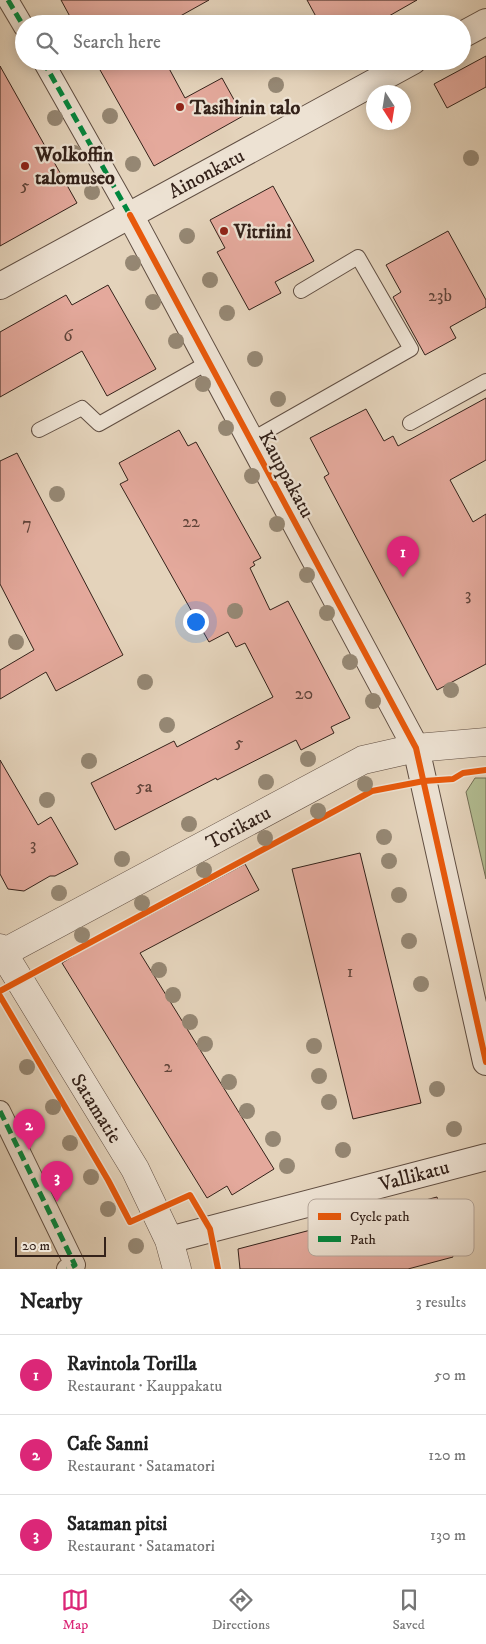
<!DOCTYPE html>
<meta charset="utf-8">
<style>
body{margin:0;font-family:"IM FELL DW Pica",serif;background:#f6f6f6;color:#222}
.compass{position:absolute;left:366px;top:85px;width:45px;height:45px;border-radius:50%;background:#fff;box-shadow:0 2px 12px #0003;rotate:168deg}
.scale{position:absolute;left:15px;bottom:12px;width:91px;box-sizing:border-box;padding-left:5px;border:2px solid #34221a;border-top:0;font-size:14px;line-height:18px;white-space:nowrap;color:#34221a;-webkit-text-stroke:4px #ede2d3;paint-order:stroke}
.you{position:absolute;left:195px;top:621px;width:18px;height:18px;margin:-12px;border:4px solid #fff;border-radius:50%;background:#1a73e8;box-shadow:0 0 0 8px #1a73e833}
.badge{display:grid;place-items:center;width:32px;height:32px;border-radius:50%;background:#db2777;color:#fff;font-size:16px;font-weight:700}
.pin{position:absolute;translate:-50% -41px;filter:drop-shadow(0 1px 2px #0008)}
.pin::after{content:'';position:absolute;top:26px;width:18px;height:15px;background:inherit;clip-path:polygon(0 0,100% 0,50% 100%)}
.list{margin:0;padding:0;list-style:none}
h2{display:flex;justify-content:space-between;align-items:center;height:65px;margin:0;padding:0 20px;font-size:21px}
h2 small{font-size:16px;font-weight:400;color:#767676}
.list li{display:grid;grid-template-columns:32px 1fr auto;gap:15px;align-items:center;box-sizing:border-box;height:80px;padding:0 20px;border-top:1px solid #e0e0e0}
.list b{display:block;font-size:19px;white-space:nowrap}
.list p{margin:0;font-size:16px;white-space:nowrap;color:#767676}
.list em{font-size:16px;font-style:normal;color:#767676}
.icon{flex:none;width:28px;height:28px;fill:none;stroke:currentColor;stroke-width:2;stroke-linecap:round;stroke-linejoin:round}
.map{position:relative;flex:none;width:486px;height:1269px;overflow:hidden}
.search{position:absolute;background:#fff;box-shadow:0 2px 12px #0003;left:15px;right:15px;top:15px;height:55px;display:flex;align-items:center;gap:12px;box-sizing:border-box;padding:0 18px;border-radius:28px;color:#767676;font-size:19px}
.sheet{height:305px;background:#fff}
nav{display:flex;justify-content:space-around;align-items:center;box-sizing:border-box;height:70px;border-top:1px solid #e0e0e0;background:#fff;font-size:14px;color:#767676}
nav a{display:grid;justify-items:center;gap:2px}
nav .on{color:#db2777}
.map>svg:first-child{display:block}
.green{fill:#b2bc91;stroke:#736f56}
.building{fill:#e4a99c;stroke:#34221a}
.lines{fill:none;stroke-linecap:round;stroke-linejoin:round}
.service-casing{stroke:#604e42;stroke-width:16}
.pedestrian-casing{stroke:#604e42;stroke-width:22}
.minor-casing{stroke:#604e42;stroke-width:28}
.tertiary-casing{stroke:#604e42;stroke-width:29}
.service{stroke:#ede2d3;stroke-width:14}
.pedestrian{stroke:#ede2d3;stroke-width:20}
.minor{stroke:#ede2d3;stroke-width:26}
.tertiary{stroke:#ede2d3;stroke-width:28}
.quiet{stroke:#00873e;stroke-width:5;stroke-dasharray:10 5;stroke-linecap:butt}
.cycleway-casing{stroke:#ede2d3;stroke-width:9}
.cycleway{stroke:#e8590c;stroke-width:6}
.tree{fill:#958773}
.poi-dot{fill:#8f2418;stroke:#ede2d3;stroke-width:2}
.labels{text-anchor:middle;stroke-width:4.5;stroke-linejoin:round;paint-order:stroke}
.number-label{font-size:18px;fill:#60443a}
.poi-label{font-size:20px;font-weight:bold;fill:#34221a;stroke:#ede2d3;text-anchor:start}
.street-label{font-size:20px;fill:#34221a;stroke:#ede2d3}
.key{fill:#ede2d3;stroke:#b6a89c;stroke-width:1}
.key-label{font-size:14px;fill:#34221a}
</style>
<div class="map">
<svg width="486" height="1269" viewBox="0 0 486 1269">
<rect width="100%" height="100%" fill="#e4d3bb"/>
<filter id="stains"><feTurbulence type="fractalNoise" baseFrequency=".004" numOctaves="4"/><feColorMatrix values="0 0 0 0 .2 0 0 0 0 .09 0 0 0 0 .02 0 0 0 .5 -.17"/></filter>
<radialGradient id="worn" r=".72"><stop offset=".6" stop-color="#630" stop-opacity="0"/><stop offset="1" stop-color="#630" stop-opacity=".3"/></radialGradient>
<!-- green -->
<polygon class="green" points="475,778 486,778 486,879 466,792"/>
<!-- building -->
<g class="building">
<polygon points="61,0 209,0 166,24 74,24"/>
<polygon points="307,0 417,0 375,24 320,24"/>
<polygon points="486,56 486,87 447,108 434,84"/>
<polygon points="95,61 165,61 185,98 222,78 243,116 154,166"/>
<polygon points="0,66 77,203 0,246"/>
<polygon points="273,186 314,261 275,282 281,293 249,310 217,252 225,248 210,220"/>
<polygon points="448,231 486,300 486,307 450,327 456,338 425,355 393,297 401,292 386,265"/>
<polygon points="108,285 156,369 107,396 82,351 0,397 0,332 66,295 72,305"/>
<polygon points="486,398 486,460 450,480 473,522 486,514 486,664 437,690 324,477 329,474 310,438 366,409 384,441 393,436 398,446"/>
<polygon points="179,430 188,446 196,442 261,558 253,562 255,565 250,568 270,610 288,601 350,718 331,727 334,733 301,750 296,740 217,780 216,778 115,830 91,783 174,741 177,747 273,697 245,643 236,647 228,632 209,642 120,484 128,480 119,463"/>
<polygon points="17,453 123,655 56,691 46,672 0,699 0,670 34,650 0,584 0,461"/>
<polygon points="0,760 38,825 51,817 78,864 55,876 50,876 24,891 8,889 0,874"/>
<polygon points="360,853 421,1103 353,1119 292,869"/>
<polygon points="245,864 259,890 140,953 274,1169 232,1195 227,1186 207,1198 62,963 123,925 125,928"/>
<polygon points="437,1197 453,1257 408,1269 240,1269 238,1249"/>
</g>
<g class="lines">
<!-- service casing -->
<g class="service-casing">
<g id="service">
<polyline points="410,423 486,381"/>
<polyline points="39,430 82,408 99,424 209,362"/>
<polyline points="251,440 411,349 358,257 301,291"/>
</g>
</g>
<!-- pedestrian casing -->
<g class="pedestrian-casing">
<g id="pedestrian">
<polyline points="8,0 24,27"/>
<polyline points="43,61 130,215"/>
<polyline points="0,1111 75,1265 67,1269"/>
</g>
</g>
<!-- minor casing -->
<g class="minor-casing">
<g id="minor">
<polyline points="462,35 486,22"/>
<polyline points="130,215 416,748 486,1062"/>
<polyline points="0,286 413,61"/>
<polyline points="169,1240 486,1157"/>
</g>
</g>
<!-- tertiary casing -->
<g class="tertiary-casing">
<g id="tertiary">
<polyline points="0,948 135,1169 169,1240 177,1269"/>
<polyline points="3,953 363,760 416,748 486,742"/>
</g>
</g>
<!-- service -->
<use href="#service" class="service"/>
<!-- pedestrian -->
<use href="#pedestrian" class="pedestrian"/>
<!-- minor -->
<use href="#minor" class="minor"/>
<!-- tertiary -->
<use href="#tertiary" class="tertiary"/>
<!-- quiet -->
<g class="quiet">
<polyline points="8,0 24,27"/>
<polyline points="43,61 130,215"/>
<polyline points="0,1111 75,1265 67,1269"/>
</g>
<!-- cycleway casing -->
<g class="cycleway-casing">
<g id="cycleway">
<polyline points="130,215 416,748 486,1062"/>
<polyline points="0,991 372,791 424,781 453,779 463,773 486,770"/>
<polyline points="0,996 108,1180 130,1222 190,1195 210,1229 218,1269"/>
</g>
</g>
<!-- cycleway -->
<use href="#cycleway" class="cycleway"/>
</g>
<!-- trees -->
<g class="tree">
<circle cx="276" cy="85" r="8"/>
<circle cx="110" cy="116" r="8"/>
<circle cx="55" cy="118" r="8"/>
<circle cx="74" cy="153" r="8"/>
<circle cx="471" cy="158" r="8"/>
<circle cx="133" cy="164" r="8"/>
<circle cx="92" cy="192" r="8"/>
<circle cx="187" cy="236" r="8"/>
<circle cx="133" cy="263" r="8"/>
<circle cx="210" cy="280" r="8"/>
<circle cx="153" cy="302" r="8"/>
<circle cx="227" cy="313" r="8"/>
<circle cx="176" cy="341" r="8"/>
<circle cx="255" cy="359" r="8"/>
<circle cx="203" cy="384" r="8"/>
<circle cx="278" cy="399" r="8"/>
<circle cx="226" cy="428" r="8"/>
<circle cx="252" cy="476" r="8"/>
<circle cx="57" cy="494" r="8"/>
<circle cx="277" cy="524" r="8"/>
<circle cx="307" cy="575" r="8"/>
<circle cx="235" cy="611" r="8"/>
<circle cx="327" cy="613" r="8"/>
<circle cx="16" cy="642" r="8"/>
<circle cx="350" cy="662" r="8"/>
<circle cx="145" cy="682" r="8"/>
<circle cx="451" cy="690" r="8"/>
<circle cx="373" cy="701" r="8"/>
<circle cx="167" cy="725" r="8"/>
<circle cx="308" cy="759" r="8"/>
<circle cx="89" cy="761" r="8"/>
<circle cx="266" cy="782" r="8"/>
<circle cx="365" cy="784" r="8"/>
<circle cx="47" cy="800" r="8"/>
<circle cx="318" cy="811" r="8"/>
<circle cx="189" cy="824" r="8"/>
<circle cx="384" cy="837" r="8"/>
<circle cx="265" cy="838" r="8"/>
<circle cx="122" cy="859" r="8"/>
<circle cx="389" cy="861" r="8"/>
<circle cx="204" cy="870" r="8"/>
<circle cx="59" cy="893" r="8"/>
<circle cx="399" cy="895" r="8"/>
<circle cx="142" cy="903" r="8"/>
<circle cx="82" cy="935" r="8"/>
<circle cx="409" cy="941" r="8"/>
<circle cx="159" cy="970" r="8"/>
<circle cx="421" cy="984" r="8"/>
<circle cx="173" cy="995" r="8"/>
<circle cx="190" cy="1022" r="8"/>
<circle cx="205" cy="1044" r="8"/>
<circle cx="314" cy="1046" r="8"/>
<circle cx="27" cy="1067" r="8"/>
<circle cx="319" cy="1076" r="8"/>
<circle cx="229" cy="1082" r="8"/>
<circle cx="437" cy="1089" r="8"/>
<circle cx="329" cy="1102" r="8"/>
<circle cx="53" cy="1107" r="8"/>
<circle cx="247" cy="1111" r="8"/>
<circle cx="454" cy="1129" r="8"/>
<circle cx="273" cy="1139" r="8"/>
<circle cx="70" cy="1143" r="8"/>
<circle cx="343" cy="1150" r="8"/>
<circle cx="287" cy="1166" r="8"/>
<circle cx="91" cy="1177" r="8"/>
<circle cx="108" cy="1209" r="8"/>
<circle cx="136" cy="1246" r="8"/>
</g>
<!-- markers -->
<g class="poi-dot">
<circle cx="180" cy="107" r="5"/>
<circle cx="25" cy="166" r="5"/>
<circle cx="224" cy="231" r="5"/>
</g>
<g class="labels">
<!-- number labels -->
<g class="number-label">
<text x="25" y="191">5</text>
<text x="440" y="301">23b</text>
<text x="68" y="341">6</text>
<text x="191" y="527">22</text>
<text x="27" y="529">7</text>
<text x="468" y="600">3</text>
<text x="304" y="699">20</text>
<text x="239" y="748">5</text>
<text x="144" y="792">5a</text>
<text x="33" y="850">3</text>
<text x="350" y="977">1</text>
<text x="168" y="1072">2</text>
</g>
<!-- poi labels -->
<g class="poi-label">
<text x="190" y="114">Tasihinin talo</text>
<text x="35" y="161">Wolkoffin<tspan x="35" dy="23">talomuseo</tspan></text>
<text x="234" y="238">Vitriini</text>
</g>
<!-- street labels -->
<g class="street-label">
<text transform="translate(206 173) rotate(-28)" y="7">Ainonkatu</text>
<text transform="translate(287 474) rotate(62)" y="7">Kauppakatu</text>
<text transform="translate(238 827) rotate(-28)" y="7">Torikatu</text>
<text transform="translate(97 1108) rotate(58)" y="7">Satamatie</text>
<text transform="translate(414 1175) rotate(-15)" y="7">Vallikatu</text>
</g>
</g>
<!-- legend -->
<rect x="308" y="1199" width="166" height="57" rx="8" class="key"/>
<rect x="318" y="1213" width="23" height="7" fill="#e8590c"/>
<rect x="318" y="1236" width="23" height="6" fill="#00873e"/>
<g class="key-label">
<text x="350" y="1221">Cycle path</text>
<text x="350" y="1244">Path</text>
</g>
<rect width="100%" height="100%" filter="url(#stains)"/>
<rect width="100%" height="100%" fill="url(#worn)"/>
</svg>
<svg class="compass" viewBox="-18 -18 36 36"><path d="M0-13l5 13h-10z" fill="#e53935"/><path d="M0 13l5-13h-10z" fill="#767676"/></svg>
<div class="scale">20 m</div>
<div class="you"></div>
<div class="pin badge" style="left:403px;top:577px">1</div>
<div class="pin badge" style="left:29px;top:1150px">2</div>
<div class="pin badge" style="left:57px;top:1202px">3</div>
<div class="search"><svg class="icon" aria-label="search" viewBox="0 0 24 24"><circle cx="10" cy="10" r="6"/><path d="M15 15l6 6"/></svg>Search here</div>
</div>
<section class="sheet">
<h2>Nearby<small>3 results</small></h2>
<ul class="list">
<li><span class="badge">1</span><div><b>Ravintola Torilla</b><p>Restaurant · Kauppakatu</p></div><em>50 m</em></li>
<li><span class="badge">2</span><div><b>Cafe Sanni</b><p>Restaurant · Satamatori</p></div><em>120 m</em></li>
<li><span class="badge">3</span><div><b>Sataman pitsi</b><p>Restaurant · Satamatori</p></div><em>130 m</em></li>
</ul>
</section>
<nav>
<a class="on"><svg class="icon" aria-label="map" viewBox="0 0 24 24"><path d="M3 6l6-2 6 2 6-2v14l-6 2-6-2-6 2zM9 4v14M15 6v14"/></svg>Map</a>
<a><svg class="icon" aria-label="directions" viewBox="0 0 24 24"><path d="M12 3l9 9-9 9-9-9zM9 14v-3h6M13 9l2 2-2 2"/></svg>Directions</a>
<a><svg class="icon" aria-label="saved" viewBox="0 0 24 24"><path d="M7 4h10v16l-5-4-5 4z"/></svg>Saved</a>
</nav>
